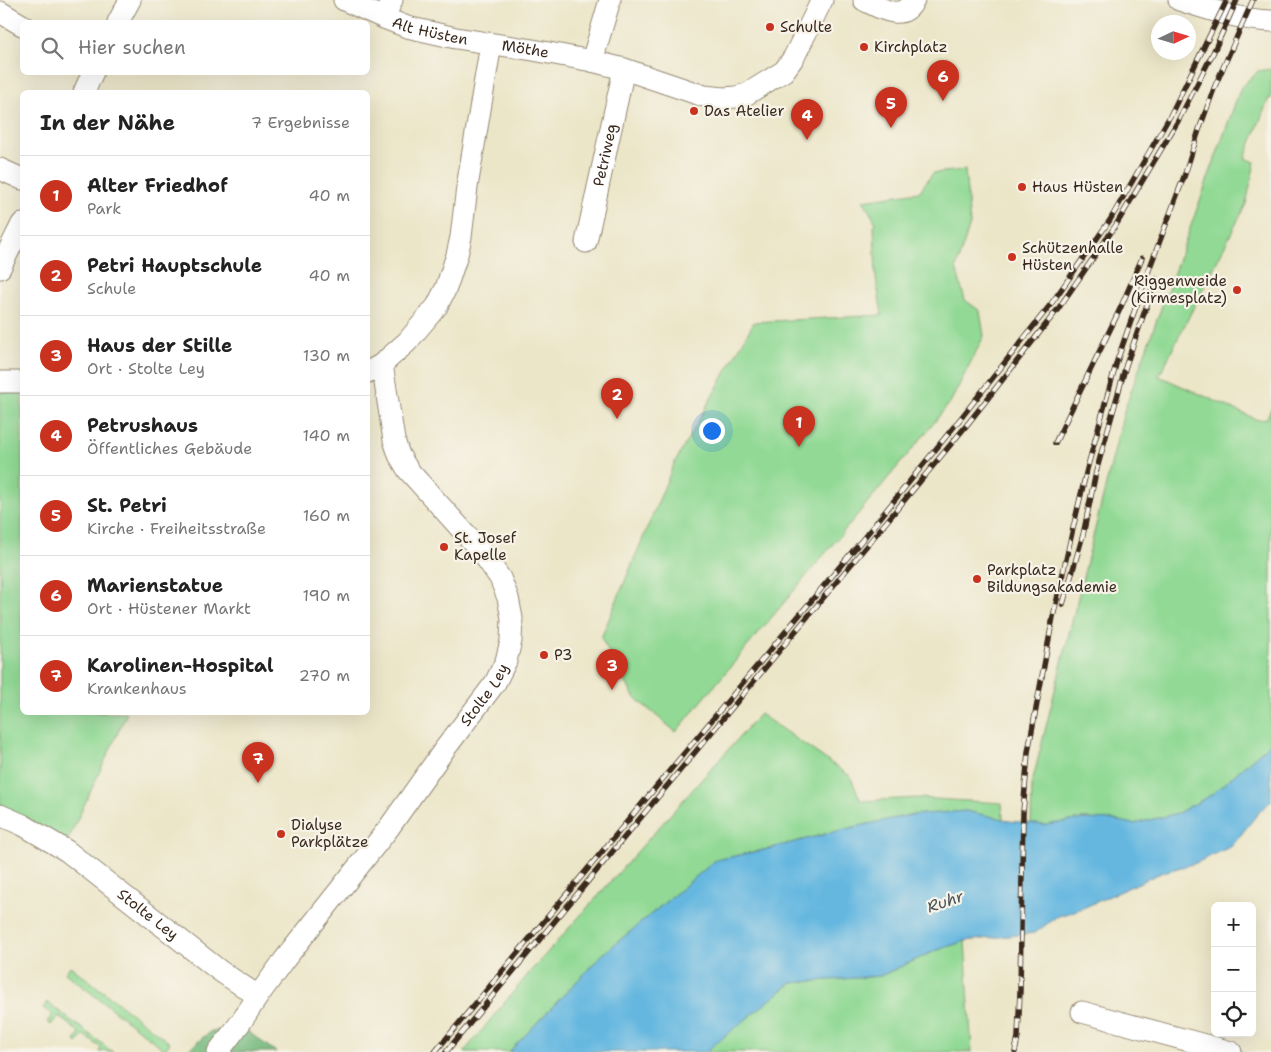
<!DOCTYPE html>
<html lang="de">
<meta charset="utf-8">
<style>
body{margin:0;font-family:"Shantell Sans",sans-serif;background:#f2f2f2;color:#222}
.controls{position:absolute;right:15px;bottom:15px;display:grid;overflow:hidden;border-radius:8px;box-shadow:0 5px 20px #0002}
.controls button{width:45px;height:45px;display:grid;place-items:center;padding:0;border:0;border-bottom:1px solid #e0e0e0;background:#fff;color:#222;font:25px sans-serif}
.compass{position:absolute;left:1151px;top:15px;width:45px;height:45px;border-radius:50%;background:#fff;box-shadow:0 5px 20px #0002;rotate:86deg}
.you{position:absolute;left:711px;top:430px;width:18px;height:18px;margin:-12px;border:4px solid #fff;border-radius:50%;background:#1a73e8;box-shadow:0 0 0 8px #1a73e833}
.badge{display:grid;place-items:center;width:32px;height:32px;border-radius:50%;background:#c8321e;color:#fff;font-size:16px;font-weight:700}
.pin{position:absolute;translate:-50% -41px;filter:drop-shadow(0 1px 2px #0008)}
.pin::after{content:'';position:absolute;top:26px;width:18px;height:15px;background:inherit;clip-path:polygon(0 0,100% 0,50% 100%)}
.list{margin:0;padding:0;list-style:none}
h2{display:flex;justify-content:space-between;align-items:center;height:65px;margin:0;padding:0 20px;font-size:21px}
h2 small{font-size:16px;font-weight:400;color:#767676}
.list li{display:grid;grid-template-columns:32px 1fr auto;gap:15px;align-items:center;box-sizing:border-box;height:80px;padding:0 20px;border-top:1px solid #e0e0e0}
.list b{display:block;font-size:19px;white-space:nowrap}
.list p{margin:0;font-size:16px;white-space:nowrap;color:#767676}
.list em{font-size:16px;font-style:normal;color:#767676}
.icon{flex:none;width:28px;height:28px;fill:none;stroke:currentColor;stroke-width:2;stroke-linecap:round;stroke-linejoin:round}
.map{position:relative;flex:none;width:1271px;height:1052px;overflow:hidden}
.search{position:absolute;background:#fff;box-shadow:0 5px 20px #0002;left:20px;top:20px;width:350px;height:55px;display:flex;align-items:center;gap:12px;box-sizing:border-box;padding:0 18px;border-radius:8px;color:#767676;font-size:19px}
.panel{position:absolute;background:#fff;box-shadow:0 5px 20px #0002;left:20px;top:90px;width:350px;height:625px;border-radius:8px}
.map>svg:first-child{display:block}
.green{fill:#91d994;stroke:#668259}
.forest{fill:#74b97e;stroke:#58724e}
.water{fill:#65b7e0;stroke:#50707f}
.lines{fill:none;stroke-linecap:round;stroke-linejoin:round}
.minor-casing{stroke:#948874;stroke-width:23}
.minor{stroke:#fff;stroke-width:21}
.rail-casing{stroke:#3b2a1e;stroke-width:5.5}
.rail{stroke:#f7f3e8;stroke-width:4;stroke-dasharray:11;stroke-linecap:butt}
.poi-dot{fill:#c8321e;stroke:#f7f3e8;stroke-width:2}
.labels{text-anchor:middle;stroke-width:4.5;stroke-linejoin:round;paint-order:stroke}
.poi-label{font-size:15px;fill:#3b2a1e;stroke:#f7f3e8;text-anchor:start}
.street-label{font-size:15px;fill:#3b2a1e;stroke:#f7f3e8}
.water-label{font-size:16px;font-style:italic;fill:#485458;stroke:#f7f3e8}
</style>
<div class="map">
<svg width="1271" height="1052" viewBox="0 0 1271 1052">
<rect width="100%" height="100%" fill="#f7f3e8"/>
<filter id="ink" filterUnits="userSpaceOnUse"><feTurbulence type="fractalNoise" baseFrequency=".02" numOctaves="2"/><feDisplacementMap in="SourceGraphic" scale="10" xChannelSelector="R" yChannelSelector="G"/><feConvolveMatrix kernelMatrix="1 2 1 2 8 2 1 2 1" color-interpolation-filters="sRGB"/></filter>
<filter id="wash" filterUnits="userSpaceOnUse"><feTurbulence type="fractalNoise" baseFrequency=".0096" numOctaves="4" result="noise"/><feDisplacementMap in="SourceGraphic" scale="20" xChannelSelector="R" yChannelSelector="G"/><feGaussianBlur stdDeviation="1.12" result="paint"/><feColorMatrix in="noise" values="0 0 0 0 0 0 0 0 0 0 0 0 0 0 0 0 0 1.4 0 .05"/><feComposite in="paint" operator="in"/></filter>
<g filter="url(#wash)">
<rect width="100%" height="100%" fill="#ece6c9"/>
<!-- green -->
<g class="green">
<polygon points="1271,69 1271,99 1269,98 1245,158 1255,162 1246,204 1159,376 1258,420 1266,419 1271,409 1271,743 1211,795 1178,813 1134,824 1114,820 1083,819 1046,825 1031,824 1032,783 1125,408 1241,87 1258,71"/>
<polygon points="965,170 970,224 956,268 965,300 980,311 984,336 951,401 929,429 676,732 634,697 601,638 674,464 754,322 882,315 876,278 874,225 876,223 863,200 919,192 933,173"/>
<polygon points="0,392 22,392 22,712 127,713 67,842 0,806"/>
<polygon points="760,714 850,776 861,801 917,798 1002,803 1003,819 966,811 910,815 845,829 768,849 716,860 602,955 509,1052 464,1052 529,973"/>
<polygon points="965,941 972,1052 708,1052 708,1049 791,983 880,976 935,951"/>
<polygon points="70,966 170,1043 165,1050 65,973"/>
<polygon points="47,1002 113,1052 107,1052 104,1050 103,1052 99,1052 101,1048 84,1035 77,1043 75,1041 80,1033 58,1016 51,1025 47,1022 52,1015 43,1008"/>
</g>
<!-- forest -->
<polygon class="forest" points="243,1028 276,1052 185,1052 211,1031"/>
<!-- water -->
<polygon class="water" points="1271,743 1271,801 1259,812 1232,846 1196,863 1163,872 1083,908 1056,917 1035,933 965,941 935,951 880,976 791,983 709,1049 708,1052 509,1052 602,955 716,860 768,849 845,829 910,815 966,811 1003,819 1009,821 1045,825 1083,819 1114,820 1134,824 1178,813 1211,795"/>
</g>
<g filter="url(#ink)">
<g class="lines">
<!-- minor casing -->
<g class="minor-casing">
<g id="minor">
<path id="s1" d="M344 0 384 18 407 27 456 38 533 50 592 61 624 69 704 96 724 98 736 97 747 94 784 71 794 57 822 0"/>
<path d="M864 0C880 8 903 23 914 0"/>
<path d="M1179 0C1208 9 1240 20 1271 21"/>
<polyline points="0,12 22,25"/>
<polyline points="384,18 392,0"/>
<polyline points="118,22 130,0"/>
<polyline points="592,61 610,0"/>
<polyline points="84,92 93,72"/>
<polyline points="0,169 22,179"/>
<path id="s2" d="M586 242 624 69"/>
<polyline points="0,268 22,224"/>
<polyline points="368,372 382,364 407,342 437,306 446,288 457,255 461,237 467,187 491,44"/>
<polyline points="0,382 22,382"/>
<path id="s3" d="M0 815 23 825 67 851 220 971 258 996"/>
<polyline points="1082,1012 1231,1052"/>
<path id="s4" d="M218 1052 241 1022 258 996 285 959 388 829 444 750 495 683 506 661 511 641 512 618 508 598 500 578 481 551 408 470 399 455 394 440 382 364"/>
</g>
</g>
<!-- minor -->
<use href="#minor" class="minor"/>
<!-- rail casing -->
<g class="rail-casing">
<g id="rail">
<polyline points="1055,443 1120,309 1142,258"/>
<polyline points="1063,604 1083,535 1096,472 1126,365 1156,279"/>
<polyline points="435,1052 867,534 961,418 1051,304 1110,220 1170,116 1227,0"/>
<polyline points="446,1052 966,426 1058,309 1116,225 1178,121 1213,53 1237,0"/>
<polyline points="1015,1052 1018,1037 1020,991 1023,813 1028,752 1053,617 1074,524 1087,469 1117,361 1147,275 1185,174 1199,130 1215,86 1253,0"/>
</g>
</g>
<!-- rail -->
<use href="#rail" class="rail"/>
</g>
</g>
<!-- markers -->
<g class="poi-dot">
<circle cx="770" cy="27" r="5"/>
<circle cx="864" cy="47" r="5"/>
<circle cx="694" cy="111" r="5"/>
<circle cx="1022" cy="187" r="5"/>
<circle cx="1012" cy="257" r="5"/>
<circle cx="1237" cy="290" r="5"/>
<circle cx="444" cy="547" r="5"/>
<circle cx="977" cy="579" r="5"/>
<circle cx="544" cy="655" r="5"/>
<circle cx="281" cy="834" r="5"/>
</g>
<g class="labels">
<!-- poi labels -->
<g class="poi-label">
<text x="780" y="32">Schulte</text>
<text x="874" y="52">Kirchplatz</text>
<text x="704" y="116">Das Atelier</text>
<text x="1032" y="192">Haus Hüsten</text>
<text x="1022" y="253">Schützenhalle<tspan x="1022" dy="17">Hüsten</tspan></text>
<text x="1227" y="286" text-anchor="end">Riggenweide<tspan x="1227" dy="17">(Kirmesplatz)</tspan></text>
<text x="454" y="543">St. Josef<tspan x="454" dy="17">Kapelle</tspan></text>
<text x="987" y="575">Parkplatz<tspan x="987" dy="17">Bildungsakademie</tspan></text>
<text x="554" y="660">P3</text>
<text x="291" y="830">Dialyse<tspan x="291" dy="17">Parkplätze</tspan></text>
</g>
<!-- street labels -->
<g class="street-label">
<text dy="5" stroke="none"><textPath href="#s1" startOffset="92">Alt Hüsten</textPath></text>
<text dy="5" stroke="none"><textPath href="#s1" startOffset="189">Möthe</textPath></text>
<text dy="5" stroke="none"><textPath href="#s2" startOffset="89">Petriweg</textPath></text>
<text dy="5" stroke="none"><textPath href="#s4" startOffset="446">Stolte Ley</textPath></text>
<text dy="5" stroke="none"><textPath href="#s3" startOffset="179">Stolte Ley</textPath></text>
</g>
<!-- water labels -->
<g class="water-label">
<text transform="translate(945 901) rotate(-19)" y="6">Ruhr</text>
</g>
</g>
</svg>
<div class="controls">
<button>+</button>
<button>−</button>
<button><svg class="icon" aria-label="locate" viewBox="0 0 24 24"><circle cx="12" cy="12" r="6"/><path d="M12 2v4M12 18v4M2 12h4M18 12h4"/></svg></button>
</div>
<svg class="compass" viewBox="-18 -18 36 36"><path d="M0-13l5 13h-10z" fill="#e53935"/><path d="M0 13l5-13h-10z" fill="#767676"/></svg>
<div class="you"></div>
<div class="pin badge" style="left:799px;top:447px">1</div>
<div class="pin badge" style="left:617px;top:419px">2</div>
<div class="pin badge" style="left:612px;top:690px">3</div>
<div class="pin badge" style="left:807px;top:140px">4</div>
<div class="pin badge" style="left:891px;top:128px">5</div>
<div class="pin badge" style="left:943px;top:101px">6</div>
<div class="pin badge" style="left:258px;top:783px">7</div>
<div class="search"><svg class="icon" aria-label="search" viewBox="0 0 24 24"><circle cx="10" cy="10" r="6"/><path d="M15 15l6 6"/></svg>Hier suchen</div>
<section class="panel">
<h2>In der Nähe<small>7 Ergebnisse</small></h2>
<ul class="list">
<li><span class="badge">1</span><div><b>Alter Friedhof</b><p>Park</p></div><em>40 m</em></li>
<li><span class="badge">2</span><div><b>Petri Hauptschule</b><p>Schule</p></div><em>40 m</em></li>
<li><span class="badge">3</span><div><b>Haus der Stille</b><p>Ort · Stolte Ley</p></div><em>130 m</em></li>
<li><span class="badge">4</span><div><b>Petrushaus</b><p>Öffentliches Gebäude</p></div><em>140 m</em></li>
<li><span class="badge">5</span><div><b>St. Petri</b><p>Kirche · Freiheitsstraße</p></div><em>160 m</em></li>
<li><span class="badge">6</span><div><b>Marienstatue</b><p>Ort · Hüstener Markt</p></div><em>190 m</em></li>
<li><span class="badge">7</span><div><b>Karolinen-Hospital</b><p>Krankenhaus</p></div><em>270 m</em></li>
</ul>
</section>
</div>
